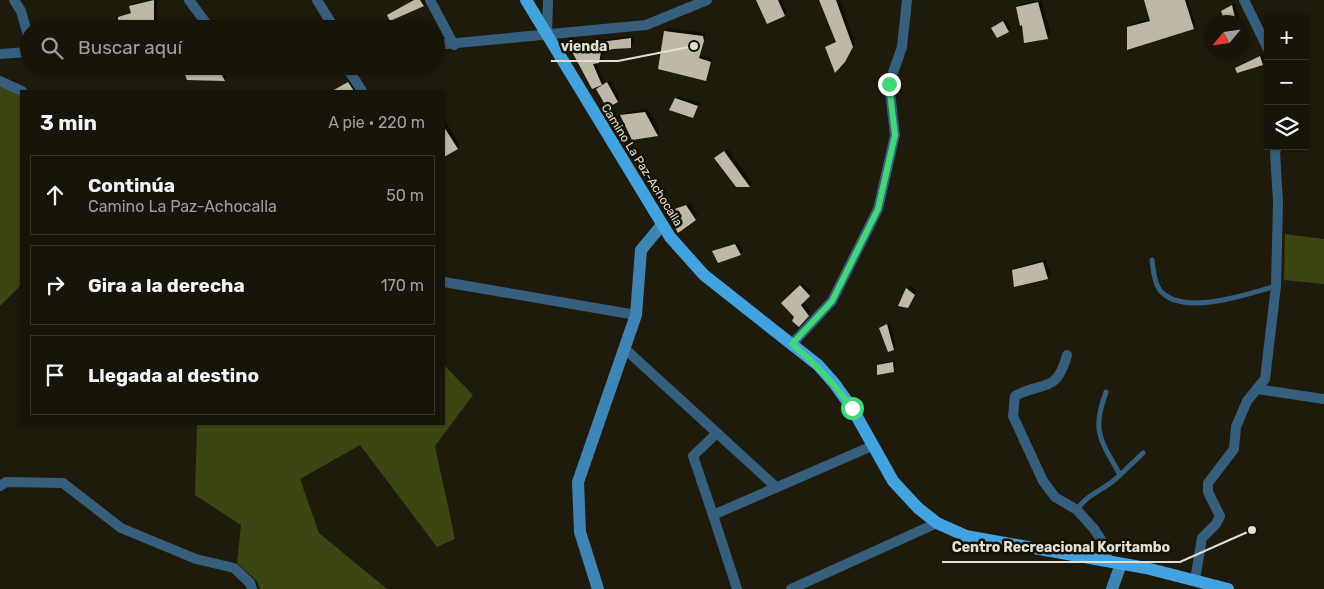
<!DOCTYPE html>
<html lang="es">
<meta charset="utf-8">
<style>
body{margin:0;font-family:Rubik,sans-serif;background:#242117;color:#f1f3f6}
.controls{position:absolute;right:15px;top:15px;display:grid;overflow:hidden;border-radius:0px;box-shadow:0 1px 4px #0004}
.controls button{width:45px;height:45px;display:grid;place-items:center;padding:0;border:0;border-bottom:1px solid #36332a;background:#171409;color:#f1f3f6;font:25px sans-serif}
.compass{position:absolute;left:1204px;top:15px;width:45px;height:45px;border-radius:50%;background:#171409;box-shadow:0 1px 4px #0004;rotate:241deg}
.stop{position:absolute;width:15px;height:15px;margin:-11px;border:4px solid #44d77a;border-radius:50%;background:#fff}
.stop.end{background:#44d77a;border-color:#fff;box-shadow:0 1px 5px #0008}
.list{margin:0;padding:0;list-style:none}
h2{display:flex;justify-content:space-between;align-items:center;height:65px;margin:0;padding:0 20px;font-size:21px}
h2 small{font-size:16px;font-weight:400;color:#9e9e9c}
.list li{display:grid;grid-template-columns:32px 1fr auto;gap:15px;align-items:center;box-sizing:border-box;height:80px;margin:0 10px 10px;padding:0 10px;border:1px solid #36332a;border-radius:0px}
.list b{display:block;font-size:19px;white-space:nowrap}
.list p{margin:0;font-size:16px;white-space:nowrap;color:#9e9e9c}
.list em{font-size:16px;font-style:normal;color:#9e9e9c}
.icon{flex:none;width:28px;height:28px;fill:none;stroke:currentColor;stroke-width:2;stroke-linecap:round;stroke-linejoin:round}
.map{position:relative;flex:none;width:1324px;height:589px;overflow:hidden}
.search{position:absolute;background:#171409;box-shadow:0 1px 4px #0004;left:20px;top:20px;width:425px;height:55px;display:flex;align-items:center;gap:12px;box-sizing:border-box;padding:0 18px;border-radius:28px;color:#9e9e9c;font-size:19px}
.panel{position:absolute;background:#171409;box-shadow:0 1px 4px #0004;left:20px;top:90px;width:425px;height:335px;border-radius:0px}
.map>svg:first-child{display:block}
.grass{fill:#3b4612}
.shadow{fill:#0007}
.building{fill:#beb9a6}
.lines{fill:none;stroke-linecap:round;stroke-linejoin:round}
.service{stroke:#355f7d;stroke-width:5}
.minor{stroke:#355f7d;stroke-width:10}
.secondary{stroke:#3e85b5;stroke-width:12}
.primary{stroke:#43a3e1;stroke-width:12}
.route{stroke:#44d77a;stroke-width:6}
.labels{text-anchor:middle;stroke-width:5;stroke-linejoin:round;paint-order:stroke}
.street-label{font-size:12px;fill:#e2e0d6;stroke:#151204}
.leader{fill:none;stroke:#e2e0d6;stroke-width:2}
.callout-dot{fill:#e2e0d6;stroke:#151204;stroke-width:2}
.callout-label{font-size:14px;text-anchor:middle;font-weight:bold;fill:#e2e0d6;stroke:#151204;stroke-width:5;stroke-linejoin:round;paint-order:stroke}
</style>
<div class="map">
<svg width="1324" height="589" viewBox="0 0 1324 589">
<rect width="100%" height="100%" fill="#1f1b0c"/>
<!-- grass -->
<g class="grass">
<polygon points="0,81 21,91 21,285 0,306"/>
<polygon points="1285,234 1324,239 1324,284 1284,280"/>
<polygon points="444,365 473,395 435,446 455,539 437,547 360,445 300,479 319,533 387,589 260,589 257,581 237,563 241,525 195,495 197,424 444,424"/>
</g>
<!-- shadow -->
<g class="shadow">
<polygon points="147,0 157,0 157,21 154,24 126,29 110,29 112,26 119,28 120,18 132,12 131,6 134,3"/>
<polygon points="409,0 424,0 426,2 423,5 388,16 411,2"/>
<polygon points="757,0 782,0 787,12 784,15"/>
<polygon points="821,0 840,0 855,43 847,58 836,70 826,47 837,41"/>
<polygon points="1041,0 1051,34 1048,37 1025,42 1023,22 1018,8 1021,4"/>
<polygon points="1145,0 1188,0 1196,25 1193,28 1128,28 1131,24 1150,19"/>
<polygon points="1235,3 1239,20 1237,22 1226,22 1222,11"/>
<polygon points="1006,19 1011,28 998,37 996,26"/>
<polygon points="668,28 706,33 701,55 713,59 709,77 705,80 665,31"/>
<polygon points="633,36 634,44 631,47 603,50 602,59 596,62 605,84 610,80 620,98 617,101 598,89 604,83 593,88 570,46 573,43"/>
<polygon points="1263,54 1265,61 1262,64 1236,68"/>
<polygon points="183,66 221,66 227,77 224,80"/>
<polygon points="351,80 359,91 332,91"/>
<polygon points="679,96 700,103 692,117 676,99"/>
<polygon points="648,109 660,132 657,135 622,115 625,113"/>
<polygon points="444,119 460,145 444,155"/>
<polygon points="728,149 752,183 749,186 736,186 719,155"/>
<polygon points="690,203 698,216 695,219 667,212"/>
<polygon points="738,242 743,251 740,254 714,252"/>
<polygon points="1046,259 1051,275 1048,278 1015,285 1013,271 1016,268"/>
<polygon points="803,283 812,292 803,301 811,312 799,325 795,316 782,303"/>
<polygon points="910,286 917,291 907,307 907,289"/>
<polygon points="890,322 896,346 893,349 881,328"/>
<polygon points="895,360 896,368 893,371 878,366 882,363"/>
</g>
<!-- building -->
<g class="building">
<polygon points="154,0 154,25 118,29 118,17 131,13 129,6"/>
<polygon points="414,0 420,0 424,6 390,21 387,15"/>
<polygon points="756,0 778,0 785,16 767,24"/>
<polygon points="819,0 836,0 853,47 845,62 835,73 825,47 836,42"/>
<polygon points="1144,0 1185,0 1194,29 1127,50 1127,27 1150,21"/>
<polygon points="1038,2 1048,39 1024,43 1022,25 1020,26 1016,7"/>
<polygon points="1232,5 1236,22 1225,22 1221,11"/>
<polygon points="1003,21 1009,32 997,38 991,28"/>
<polygon points="664,31 703,36 704,41 699,58 711,62 706,81 658,69"/>
<polygon points="631,38 631,48 613,49 601,52 599,63 593,64 602,85 592,89 569,46"/>
<polygon points="1260,56 1263,65 1237,73 1235,68"/>
<polygon points="182,66 217,66 225,81 187,80"/>
<polygon points="348,82 354,91 332,91"/>
<polygon points="607,82 618,102 607,108 596,89"/>
<polygon points="675,98 698,106 693,118 669,110"/>
<polygon points="645,112 658,136 632,140 620,115"/>
<polygon points="444,127 458,149 444,157"/>
<polygon points="724,151 750,187 736,187 714,158"/>
<polygon points="686,205 696,220 678,233 666,212"/>
<polygon points="735,244 741,255 718,263 712,251"/>
<polygon points="1043,262 1048,279 1014,287 1012,270"/>
<polygon points="800,285 810,296 801,305 809,316 799,327 792,321 794,317 781,303"/>
<polygon points="906,288 915,295 908,308 898,306"/>
<polygon points="887,324 894,350 888,352 879,328"/>
<polygon points="893,362 894,372 877,375 877,365"/>
</g>
<g class="lines">
<!-- service -->
<g class="service">
<path d="M1152 260C1153 269 1154 281 1159 289 1180 318 1248 294 1276 286"/>
<polyline points="1120,475 1143,453"/>
<path d="M1077 510C1087 493 1107 489 1120 475 1101 440 1091 432 1106 392"/>
</g>
<!-- minor -->
<g class="minor">
<polyline points="14,0 21,11 29,39"/>
<polyline points="189,0 206,23 207,29"/>
<polyline points="317,0 335,29"/>
<polyline points="430,0 454,45"/>
<polyline points="1244,0 1268,49"/>
<polyline points="547,34 548,0"/>
<polyline points="436,45 646,25 707,0"/>
<polyline points="0,54 29,52"/>
<polyline points="346,66 362,91"/>
<polyline points="0,81 22,91"/>
<polyline points="444,282 636,315"/>
<polyline points="792,344 832,301 878,209 895,135 889,84 902,47 907,0"/>
<polyline points="624,348 776,487"/>
<path d="M1067 355C1057 394 1042 381 1015 396L1013 416 1043 481 1055 497 1077 510 1094 529 1107 549V562"/>
<polyline points="1257,389 1324,399"/>
<polyline points="0,486 6,482 63,483 121,528 196,559 234,568 250,583 252,589"/>
<polyline points="713,515 693,456 717,433"/>
<polyline points="1195,580 1202,538 1216,524 1220,516 1208,492 1208,483 1234,449 1236,427 1247,401 1265,379 1276,286 1278,202 1275,153 1277,146"/>
<polyline points="737,589 713,515 872,446"/>
<polyline points="791,589 937,523"/>
</g>
<!-- secondary -->
<g class="secondary">
<polyline points="598,589 580,532 578,482 636,315 641,250 661,226"/>
<polyline points="1112,589 1121,564"/>
</g>
<!-- primary -->
<polyline class="primary" points="526,0 670,237 704,275 818,365 834,383 852,408 893,481 918,508 937,523 966,536 1146,568 1228,589"/>
</g>
<g class="lines">
<!-- route -->
<path class="route" d="M852 408C834 383 816 364 792 344L832 301 878 209 895 135 889 84"/>
</g>
<g class="labels">
<!-- street labels -->
<g class="street-label">
<text transform="translate(642 165) rotate(58)" y="4">Camino La Paz-Achocalla</text>
</g>
</g>
<!-- callouts -->
<path class="leader" d="M694 46L618 61H551M1252 530L1180 562H942"/>
<g class="callout-dot">
<circle cx="694" cy="46" r="5"/>
<circle cx="1252" cy="530" r="5"/>
</g>
<g class="callout-label">
<text x="584" y="51">vienda</text>
<text x="1061" y="552">Centro Recreacional Koritambo</text>
</g>
</svg>
<div class="controls">
<button>+</button>
<button>−</button>
<button><svg class="icon" aria-label="layers" viewBox="0 0 24 24"><path d="M12 4l9 5-9 5-9-5zM3 14l9 5 9-5"/></svg></button>
</div>
<svg class="compass" viewBox="-18 -18 36 36"><path d="M0-13l5 13h-10z" fill="#e53935"/><path d="M0 13l5-13h-10z" fill="#9e9e9c"/></svg>
<div class="stop" style="left:852px;top:408px"></div>
<div class="stop end" style="left:889px;top:84px"></div>
<div class="search"><svg class="icon" aria-label="search" viewBox="0 0 24 24"><circle cx="10" cy="10" r="6"/><path d="M15 15l6 6"/></svg>Buscar aquí</div>
<section class="panel">
<h2>3 min<small>A pie · 220 m</small></h2>
<ul class="list">
<li><svg class="icon" aria-label="ahead" viewBox="0 0 24 24"><path d="M12 20V5M6 11l6-6 6 6"/></svg><div><b>Continúa</b><p>Camino La Paz-Achocalla</p></div><em>50 m</em></li>
<li><svg class="icon" aria-label="right" viewBox="0 0 24 24"><path d="M7 20v-9h11M14 6l5 5-5 5"/></svg><div><b>Gira a la derecha</b></div><em>170 m</em></li>
<li><svg class="icon" aria-label="arrive" viewBox="0 0 24 24"><path d="M6 21V4h12l-3 4 3 4H6"/></svg><div><b>Llegada al destino</b></div></li>
</ul>
</section>
</div>
